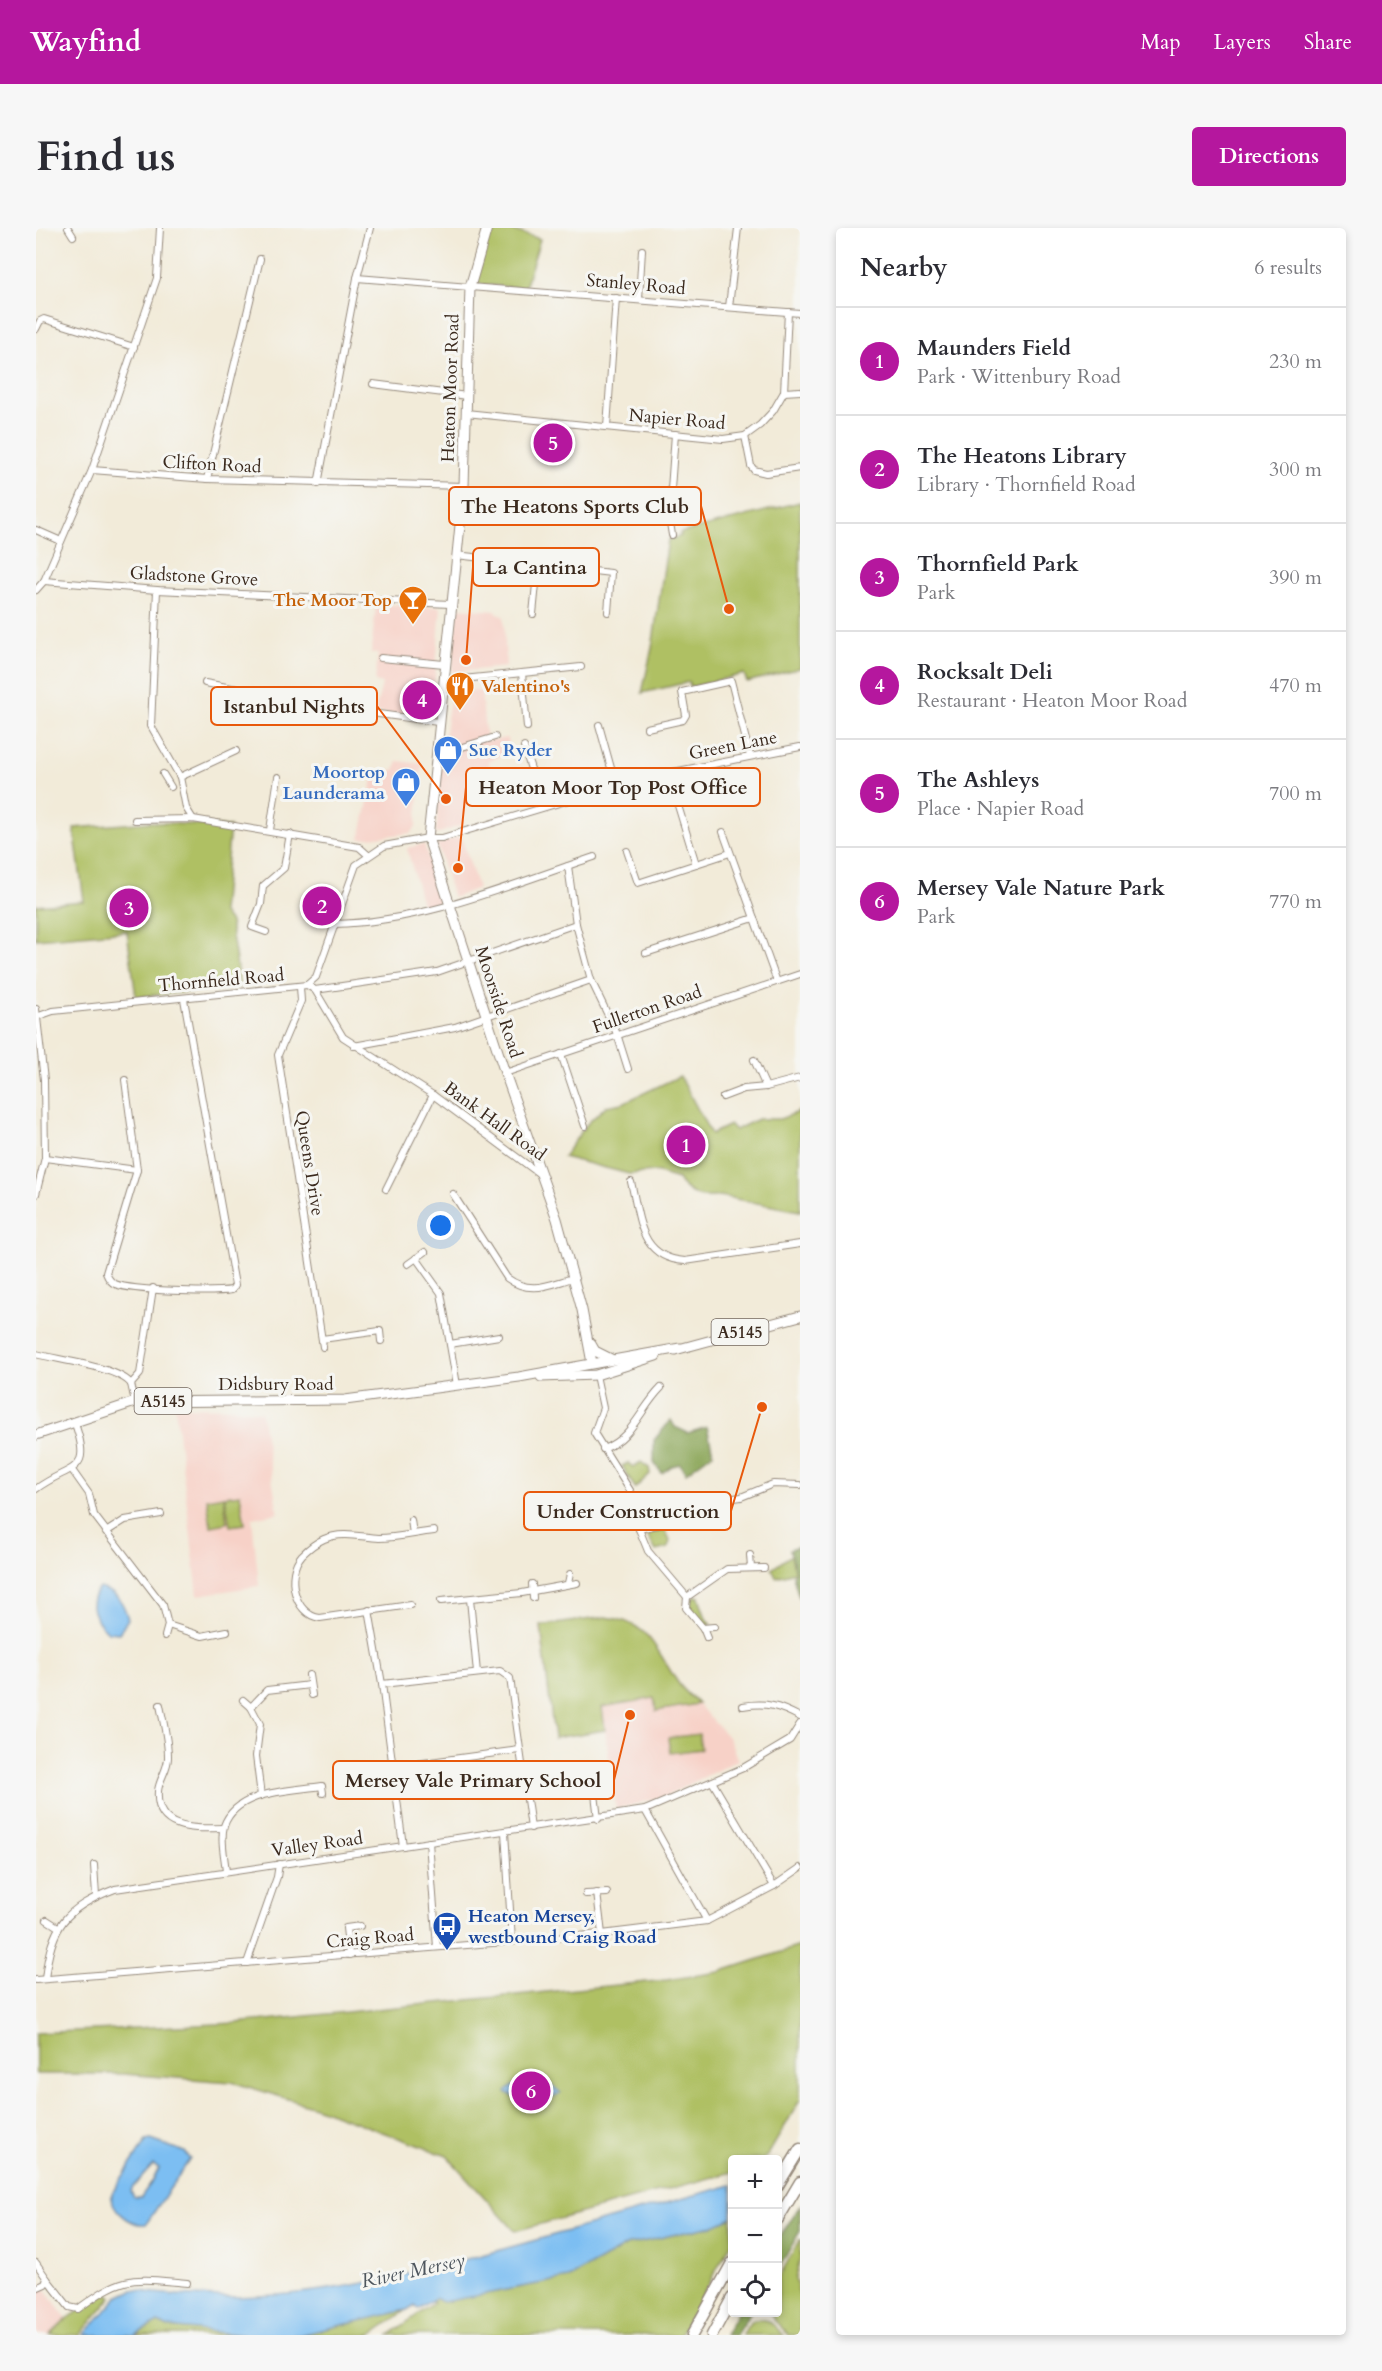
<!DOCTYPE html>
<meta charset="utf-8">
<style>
body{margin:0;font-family:Cardo,serif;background:#f7f7f7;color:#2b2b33}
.controls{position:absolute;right:18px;bottom:18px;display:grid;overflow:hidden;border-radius:6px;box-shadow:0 3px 9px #0003}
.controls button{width:54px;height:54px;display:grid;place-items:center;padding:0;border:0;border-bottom:2px solid #e1e1e2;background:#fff;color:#2b2b33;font:30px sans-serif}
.you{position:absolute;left:405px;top:998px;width:21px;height:21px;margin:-15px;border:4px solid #fff;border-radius:50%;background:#1a73e8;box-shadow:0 0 0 9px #1a73e833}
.badge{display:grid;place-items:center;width:39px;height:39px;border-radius:50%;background:#b5179e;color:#fff;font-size:20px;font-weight:700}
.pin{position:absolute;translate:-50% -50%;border:3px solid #fff;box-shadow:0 2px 6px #0006}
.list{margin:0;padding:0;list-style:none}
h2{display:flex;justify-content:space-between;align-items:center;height:78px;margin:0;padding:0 24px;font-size:26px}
h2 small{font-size:20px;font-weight:400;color:#7c7c81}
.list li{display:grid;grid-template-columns:39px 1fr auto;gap:18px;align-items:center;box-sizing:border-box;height:108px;padding:0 24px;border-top:2px solid #e1e1e2}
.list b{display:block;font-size:22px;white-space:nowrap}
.list p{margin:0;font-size:20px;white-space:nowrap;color:#7c7c81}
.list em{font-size:20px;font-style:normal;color:#7c7c81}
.icon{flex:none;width:33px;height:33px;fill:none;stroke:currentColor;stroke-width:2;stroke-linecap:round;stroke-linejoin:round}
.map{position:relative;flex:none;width:764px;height:2107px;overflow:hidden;border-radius:6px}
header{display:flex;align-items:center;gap:36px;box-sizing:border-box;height:84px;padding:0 30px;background:#b5179e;color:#fff}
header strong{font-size:28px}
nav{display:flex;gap:33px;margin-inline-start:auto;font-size:21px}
.intro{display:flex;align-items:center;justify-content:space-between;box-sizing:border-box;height:144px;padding:0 36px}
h1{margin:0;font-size:42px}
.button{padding:15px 27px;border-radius:6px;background:#b5179e;color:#fff;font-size:21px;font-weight:700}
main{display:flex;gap:36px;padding:0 36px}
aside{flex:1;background:#fff;border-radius:6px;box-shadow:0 3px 9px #0003}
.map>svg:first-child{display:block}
.built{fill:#f7d1c7}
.green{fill:#afc063;stroke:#757540;stroke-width:1.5}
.forest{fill:#8ba659;stroke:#63683c;stroke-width:1.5}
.water{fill:#7cbef2;stroke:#5c7488;stroke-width:1.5;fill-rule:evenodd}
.pier{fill:#f2ebd9}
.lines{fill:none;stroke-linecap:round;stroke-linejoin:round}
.street-casing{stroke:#968a7c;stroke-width:8}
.secondary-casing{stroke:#968a7c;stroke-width:11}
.primary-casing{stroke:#968a7c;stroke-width:11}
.highway-casing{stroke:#968a7c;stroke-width:13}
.street{stroke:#fff;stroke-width:6}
.secondary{stroke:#fff;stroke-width:9}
.primary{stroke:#fff;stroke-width:9}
.highway{stroke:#fff;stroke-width:10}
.labels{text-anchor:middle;stroke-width:6;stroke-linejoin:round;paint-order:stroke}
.shield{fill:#f6f6f2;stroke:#73675e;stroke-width:1.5}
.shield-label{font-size:16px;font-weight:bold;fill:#3b2a1e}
.street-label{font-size:18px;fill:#3b2a1e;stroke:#f6f6f2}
.food-label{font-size:18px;font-weight:bold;fill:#c56008;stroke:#f6f6f2;text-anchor:end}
.shop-label{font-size:18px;font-weight:bold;fill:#366cbe;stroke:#f6f6f2;text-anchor:start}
.transit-label{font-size:18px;font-weight:bold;fill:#164399;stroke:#f6f6f2;text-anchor:start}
.water-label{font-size:20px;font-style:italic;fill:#4e565e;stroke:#f6f6f2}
.leader{fill:none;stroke:#e8590c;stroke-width:2}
.callout-dot{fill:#e8590c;stroke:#f6f6f2;stroke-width:2}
.callout{fill:#f6f6f2;stroke:#e8590c;stroke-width:2}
.callout-label{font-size:20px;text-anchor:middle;font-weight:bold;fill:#3b2a1e}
</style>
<header>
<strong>Wayfind</strong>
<nav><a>Map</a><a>Layers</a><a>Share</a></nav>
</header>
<div class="intro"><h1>Find us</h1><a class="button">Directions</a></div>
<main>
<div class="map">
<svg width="764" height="2107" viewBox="0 0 764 2107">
<rect width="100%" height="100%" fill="#f6f6f2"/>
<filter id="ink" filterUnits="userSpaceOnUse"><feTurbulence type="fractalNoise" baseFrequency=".0167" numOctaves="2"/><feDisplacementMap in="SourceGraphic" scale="12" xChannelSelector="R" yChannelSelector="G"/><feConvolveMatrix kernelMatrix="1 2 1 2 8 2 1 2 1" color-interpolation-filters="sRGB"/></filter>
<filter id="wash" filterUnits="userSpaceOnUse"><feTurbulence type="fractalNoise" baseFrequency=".008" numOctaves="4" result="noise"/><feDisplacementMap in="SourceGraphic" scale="24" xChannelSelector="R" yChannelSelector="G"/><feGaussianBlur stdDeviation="1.35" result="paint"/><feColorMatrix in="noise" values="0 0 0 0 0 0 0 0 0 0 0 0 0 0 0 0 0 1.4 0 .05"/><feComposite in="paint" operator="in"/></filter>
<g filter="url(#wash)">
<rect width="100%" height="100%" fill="#f2ebd9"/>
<!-- built -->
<g class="built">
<polygon points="340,376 405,379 395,493 339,484 346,456 339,454 342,426 335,425"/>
<polygon points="422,380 459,383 468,389 470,439 416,444"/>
<polygon points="415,463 445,463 450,513 472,510 473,525 452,533 460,553 431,564 427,597 400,606 405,532"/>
<polygon points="362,533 386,536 380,598 375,605 324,611 339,542 359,542"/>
<polygon points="425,608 442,660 417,670 401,616"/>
<polygon points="388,616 406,673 387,680 371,620"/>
<polygon points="139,1179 197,1180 225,1184 242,1285 216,1290 223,1358 162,1367"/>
<polygon points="570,1389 591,1393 613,1408 645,1458 692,1509 702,1532 630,1568 580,1581 569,1503 518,1510 504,1400 505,1398"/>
<polygon points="0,2049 31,2091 14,2107 0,2107"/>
</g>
<!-- green -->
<g class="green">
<polygon points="457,0 469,0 504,11 489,60 437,56 449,15"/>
<polygon points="764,274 764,440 711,454 708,446 654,459 653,454 606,465 616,420 632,312 645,308 644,305"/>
<polygon points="114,594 194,599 186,684 194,694 204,759 100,769 91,703 0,711 0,677 48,673 38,600"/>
<path d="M644 848 675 906 694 897 699 902 722 891H744L764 883V983L684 968C666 972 652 968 642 951L619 944 593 946 527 929 551 896 570 878 587 875Z"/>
<polygon points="605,1234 613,1240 614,1246 599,1260 586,1238 592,1235 597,1239"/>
<polygon points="204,1266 209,1296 194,1298 189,1268"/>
<polygon points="188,1268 191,1295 175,1298 171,1271"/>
<polygon points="629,1302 634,1313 632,1320 620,1323 610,1305"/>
<polygon points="755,1327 759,1344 740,1349 736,1341"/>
<polygon points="659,1368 663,1369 670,1391 675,1396 670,1398 653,1381 654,1373"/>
<path d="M570 1389C616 1394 620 1424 643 1456 648 1463 656 1469 662 1476L620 1483 618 1470 566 1479 569 1502 518 1510 505 1398Z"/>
<polygon points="663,1506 665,1521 634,1525 632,1510"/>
<polygon points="764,1718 764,1872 732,1927 727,1931 696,1932 696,1944 479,2003 411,1928 282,1880 196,1854 87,1846 0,1846 0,1805 200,1795 631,1752 683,1744"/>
<polygon points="696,1989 696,2014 644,2107 353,2107 398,2075 396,2073 399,2070 407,2074 533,2050 592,2017 676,1998"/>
<polygon points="764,2011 764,2030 759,2051 764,2069 764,2107 753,2107 739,2093 734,2085 742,2084 742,2051"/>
<polygon points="71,2064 76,2069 44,2107 14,2107 31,2091"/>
<polygon points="371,2082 335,2107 263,2107"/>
<polygon points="724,2091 733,2093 748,2107 706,2107 715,2093"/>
<polygon points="122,2094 133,2099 209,2107 99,2107"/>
</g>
<!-- forest -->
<g class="forest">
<polygon points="635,1192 639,1199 652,1205 671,1199 677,1225 650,1245 644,1236 636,1238 626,1245 618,1235 618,1212"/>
<polygon points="764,1318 764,1372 757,1348 759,1344 754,1321"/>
<polygon points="764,1977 764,2003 742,2042 742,2012"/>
<polygon points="701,2085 714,2085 700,2107 689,2107"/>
</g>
<!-- water -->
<g class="water">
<path d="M63 1360C82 1365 87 1373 92 1391L83 1405 72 1404C58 1391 49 1377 63 1360Z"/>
<path d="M492 1853 516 1858 525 1865C507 1877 489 1876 470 1864L476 1859Z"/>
<path d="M115 1912 149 1924 154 1931 110 1996C94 1998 73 1980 76 1965L106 1919 110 1913ZM117 1937 123 1940 117 1952 105 1969H98L95 1963 97 1959Z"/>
<path d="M696 1957V1989L676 1998 592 2017 533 2050 407 2074 399 2070 382 2081 379 2077 371 2082 263 2107H209L133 2099 122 2094 99 2107H48L82 2069 97 2062C235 2083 350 2054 482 2017 553 1997 625 1976 696 1957Z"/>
</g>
<!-- pier -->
<polygon class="pier" points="764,1938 764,1976 761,1981 742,1984 742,1943"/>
</g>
<g filter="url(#ink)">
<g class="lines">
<!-- street casing -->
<g class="street-casing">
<g id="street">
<polyline points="32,0 37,8"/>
<polyline points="321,50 764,85"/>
<polyline points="603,71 606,22"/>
<polyline points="693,79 702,0"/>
<polyline points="0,101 4,93 8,91 98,119"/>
<polyline points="337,156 431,168"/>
<polyline points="748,164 764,163"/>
<polyline points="430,185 687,211 709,208 724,197 737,183 748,164 752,84"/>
<polyline points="571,199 580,70"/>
<polyline points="709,208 715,238 718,242 730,245 764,240"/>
<polyline points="56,242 121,50 124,0"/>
<polyline points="171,251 224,31"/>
<polyline points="282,256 321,50 334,0"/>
<polyline points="0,302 25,313"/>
<polyline points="636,307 633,289 639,206"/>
<polyline points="420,327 575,345 572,384"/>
<polyline points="8,353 121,362 414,376"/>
<polyline points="0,362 8,353 56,242 171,251 428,258"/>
<polyline points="121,362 115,498 144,549 150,580 157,591"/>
<polyline points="497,386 502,336"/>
<polyline points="345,430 408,436"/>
<polyline points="486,445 491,499"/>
<polyline points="407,453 545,439"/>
<polyline points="169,455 328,484 402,494"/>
<polyline points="563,497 580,558"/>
<polyline points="611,500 647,492 650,487 646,464 695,453 714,528"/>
<polyline points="488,519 507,579"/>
<polyline points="400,527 459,509"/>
<polyline points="632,545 660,636"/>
<polyline points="127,546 135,559"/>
<polyline points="144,549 200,523"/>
<polyline points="99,592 157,591 323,619 332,627"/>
<polyline points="234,602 242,549"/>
<polyline points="687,604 741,754"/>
<polyline points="591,623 602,655 694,625"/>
<polyline points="532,638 540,696 555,752 581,806 592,841"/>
<path d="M298 696C389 694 473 657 558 629"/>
<polyline points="230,704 216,699 225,676 227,658 248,640 254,606"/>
<polyline points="610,725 718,690"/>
<polyline points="271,757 279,762 307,809 397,867 505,947"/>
<polyline points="264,759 265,773 242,827 287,1119"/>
<polyline points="279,762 401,744 540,696"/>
<polyline points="0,781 8,852 9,930 0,966"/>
<polyline points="0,789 17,783 271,757 280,749 320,637 348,618 392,610 406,610 580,558 632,545 764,519"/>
<polyline points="318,818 419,799 555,752"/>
<polyline points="525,826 549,898"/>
<polyline points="718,832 730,859"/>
<polyline points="469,845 764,746"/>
<path d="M89 852 101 942 70 1045C72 1050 74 1054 79 1056 97 1063 176 1065 196 1062L199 1057 148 771"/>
<polyline points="687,869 708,861 730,859 764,850"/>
<polyline points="9,930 101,942"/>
<path d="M595 954C604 990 603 1030 649 1033L764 1016"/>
<polyline points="350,961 397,867"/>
<path d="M417 966 471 1050C494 1067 512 1057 537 1050"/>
<polyline points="380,1030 405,1065 421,1157"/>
<polyline points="372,1036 389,1024"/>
<polyline points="286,1111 344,1103 345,1113"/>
<polyline points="414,1116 463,1108"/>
<path d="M0 1126C22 1132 82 1139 95 1156"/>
<polyline points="560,1147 567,1180 558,1205 595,1264 603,1301 612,1323 651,1369 650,1380 667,1400 671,1410"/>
<polyline points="99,1174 95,1156 104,1146 117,1060"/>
<path d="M567 1221C597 1210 604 1181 625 1160"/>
<polyline points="36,1242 53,1266 58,1287 127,1377 132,1397 166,1408 191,1403"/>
<path d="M0 1261C35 1235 58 1247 38 1193"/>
<polyline points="375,1292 377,1306"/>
<polyline points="603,1301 626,1296 670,1274 705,1269 737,1256 764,1257"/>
<polyline points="70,1304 89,1292 125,1286"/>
<polyline points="714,1327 715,1340"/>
<polyline points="532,1355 534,1346"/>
<polyline points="496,1356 497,1370"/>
<polyline points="651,1369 691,1341 728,1340"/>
<polyline points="434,1371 441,1445"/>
<polyline points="405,1373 486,1365 541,1355"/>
<path d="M374 1377 284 1390C258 1387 249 1346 266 1327 271 1322 281 1314 288 1311 306 1303 325 1309 343 1310 361 1310 380 1305 398 1303"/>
<polyline points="333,1382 346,1456 367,1618"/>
<polyline points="667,1400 678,1399"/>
<polyline points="129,1408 132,1397"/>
<polyline points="273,1447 276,1467"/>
<polyline points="346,1456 464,1443 474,1450 495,1600"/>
<polyline points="207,1472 215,1479"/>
<path d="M124 1477C127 1493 132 1511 132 1528 133 1540 123 1551 122 1563 119 1603 159 1601 187 1600"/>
<path d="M707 1478C731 1474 743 1478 764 1489"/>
<polyline points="357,1539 483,1522"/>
<polyline points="556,1541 562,1591"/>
<polyline points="677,1555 738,1658"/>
<polyline points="225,1568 220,1528 224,1496 215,1479 231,1462 274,1457"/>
<polyline points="609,1582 671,1693"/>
<polyline points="469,1604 476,1713"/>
<polyline points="393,1614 401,1719"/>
<polyline points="58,1637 60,1668"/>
<path d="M190 1644C189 1631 184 1611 188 1598 200 1562 255 1563 286 1558L287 1565"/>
<polyline points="561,1665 566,1706"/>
<polyline points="550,1666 571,1665"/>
<polyline points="11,1692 22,1699"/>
<polyline points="313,1727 310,1700 324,1698"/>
<polyline points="211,1735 241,1649 243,1636"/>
<path d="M9 1751C15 1698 29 1680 79 1661L609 1582 707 1540 754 1512 764 1496"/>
<polyline points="0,1752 566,1706 671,1693 738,1658 764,1640"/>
<polyline points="0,2035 11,2051 9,2056 0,2060"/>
<path d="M11 2051 33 2079 42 2081C89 2046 94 2050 151 2055"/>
</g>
</g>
<!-- secondary casing -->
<g class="secondary-casing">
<g id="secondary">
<polyline points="451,0 434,59 428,258 392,610 469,845 521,991 546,1082 556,1135"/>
<polyline points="555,1116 559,1123 575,1131"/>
</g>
</g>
<!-- primary casing -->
<g class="primary-casing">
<g id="primary">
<polyline points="639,1122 764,1088"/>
<polyline points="505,1149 560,1147 620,1128"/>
<polyline points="0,1207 99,1174 309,1172 483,1149 644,1120"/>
</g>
</g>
<!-- highway casing -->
<g class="highway-casing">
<g id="highway">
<polyline points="742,1957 764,1921"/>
<polyline points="742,1991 764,1954"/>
<polyline points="656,2107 696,2035"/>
<polyline points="676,2107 696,2070"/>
</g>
</g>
<!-- street -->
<use href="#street" class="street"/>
<!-- secondary -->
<use href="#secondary" class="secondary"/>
<!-- primary -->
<use href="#primary" class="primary"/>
<!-- highway -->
<use href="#highway" class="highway"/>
</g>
</g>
<!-- icons -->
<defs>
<g id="bar-pin" transform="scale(1.5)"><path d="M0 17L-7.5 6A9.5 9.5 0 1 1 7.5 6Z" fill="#e8710a" stroke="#f6f6f2"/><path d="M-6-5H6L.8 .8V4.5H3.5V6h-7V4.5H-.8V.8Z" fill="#fff"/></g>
<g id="restaurant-pin" transform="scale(1.5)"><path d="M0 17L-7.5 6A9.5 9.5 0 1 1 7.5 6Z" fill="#e8710a" stroke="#f6f6f2"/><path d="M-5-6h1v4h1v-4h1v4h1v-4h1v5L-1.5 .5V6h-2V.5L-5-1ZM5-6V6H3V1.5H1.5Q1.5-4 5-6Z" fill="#fff"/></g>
<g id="shop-pin" transform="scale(1.5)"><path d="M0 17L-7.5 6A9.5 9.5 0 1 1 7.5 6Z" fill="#3f7fe0" stroke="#f6f6f2"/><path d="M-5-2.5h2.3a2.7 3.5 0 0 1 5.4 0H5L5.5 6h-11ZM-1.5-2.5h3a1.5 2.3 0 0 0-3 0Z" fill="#fff"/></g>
<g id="bus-pin" transform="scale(1.5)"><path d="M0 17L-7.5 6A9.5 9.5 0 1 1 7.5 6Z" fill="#1a4fb4" stroke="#f6f6f2"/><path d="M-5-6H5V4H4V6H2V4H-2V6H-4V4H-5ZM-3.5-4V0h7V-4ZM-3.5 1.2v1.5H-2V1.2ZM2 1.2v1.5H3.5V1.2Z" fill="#fff"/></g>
</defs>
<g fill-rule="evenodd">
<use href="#bar-pin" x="377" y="372"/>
<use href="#restaurant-pin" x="424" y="458"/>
<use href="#shop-pin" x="412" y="522"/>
<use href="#shop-pin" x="370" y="554"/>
<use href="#bus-pin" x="411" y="1698"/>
</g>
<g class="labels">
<!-- shield labels -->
<g class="shield">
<rect x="675.5" y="1091" width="57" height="26" rx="4.5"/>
<rect x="98.5" y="1160" width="57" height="26" rx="4.5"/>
</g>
<g class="shield-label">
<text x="704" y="1110">A5145</text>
<text x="127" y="1179">A5145</text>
</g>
<!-- street labels -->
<g class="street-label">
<text transform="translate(600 56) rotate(5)" y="6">Stanley Road</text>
<text transform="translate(414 160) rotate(-88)" y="6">Heaton Moor Road</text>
<text transform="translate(641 191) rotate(5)" y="6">Napier Road</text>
<text transform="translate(176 236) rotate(3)" y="6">Clifton Road</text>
<text transform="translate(158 348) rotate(3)" y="6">Gladstone Grove</text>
<text transform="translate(697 517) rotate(-11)" y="6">Green Lane</text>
<text transform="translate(185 752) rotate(-5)" y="6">Thornfield Road</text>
<text transform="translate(463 774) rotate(72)" y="6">Moorside Road</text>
<text transform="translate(611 781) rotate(-19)" y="6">Fullerton Road</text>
<text transform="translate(459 893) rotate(36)" y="6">Bank Hall Road</text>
<text transform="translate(274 935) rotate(81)" y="6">Queens Drive</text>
<text x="240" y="1162">Didsbury Road</text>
<text transform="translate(281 1616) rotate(-8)" y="6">Valley Road</text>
<text transform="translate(334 1710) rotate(-5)" y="6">Craig Road</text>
</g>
<!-- food labels -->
<g class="food-label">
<text x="356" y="378">The Moor Top</text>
<text x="445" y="464" text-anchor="start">Valentino's</text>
</g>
<!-- shop labels -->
<g class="shop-label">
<text x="433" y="528">Sue Ryder</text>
<text x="349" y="550" text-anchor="end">Moortop<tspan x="349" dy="21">Launderama</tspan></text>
</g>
<!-- transit labels -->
<g class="transit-label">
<text x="432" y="1694">Heaton Mersey,<tspan x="432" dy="21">westbound Craig Road</tspan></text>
</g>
<!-- water labels -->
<g class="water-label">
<text transform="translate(377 2042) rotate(-12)" y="7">River Mersey</text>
</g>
</g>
<!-- callouts -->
<path class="leader" d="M693 381L665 278M430 432L437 339M410 571L341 478M422 640L430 559M726 1179L695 1283M594 1487L578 1552"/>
<g class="callout-dot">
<circle cx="693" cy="381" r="6"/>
<circle cx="430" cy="432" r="6"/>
<circle cx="410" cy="571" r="6"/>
<circle cx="422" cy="640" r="6"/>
<circle cx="726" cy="1179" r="6"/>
<circle cx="594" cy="1487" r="6"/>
</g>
<g class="callout">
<rect x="413" y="259" width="252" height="38" rx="6"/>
<rect x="437" y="320" width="126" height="38" rx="6"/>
<rect x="175" y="459" width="166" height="38" rx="6"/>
<rect x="430" y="540" width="294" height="38" rx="6"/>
<rect x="488" y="1264" width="207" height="38" rx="6"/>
<rect x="297" y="1533" width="281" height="38" rx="6"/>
</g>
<g class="callout-label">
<text x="539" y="285">The Heatons Sports Club</text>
<text x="500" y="346">La Cantina</text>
<text x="258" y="485">Istanbul Nights</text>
<text x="577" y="566">Heaton Moor Top Post Office</text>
<text x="592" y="1290">Under Construction</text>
<text x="437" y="1559">Mersey Vale Primary School</text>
</g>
</svg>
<div class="controls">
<button>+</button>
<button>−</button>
<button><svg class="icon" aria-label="locate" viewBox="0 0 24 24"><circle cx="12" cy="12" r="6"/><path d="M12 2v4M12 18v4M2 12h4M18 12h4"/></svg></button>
</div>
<div class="you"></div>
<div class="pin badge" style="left:650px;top:917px">1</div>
<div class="pin badge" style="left:286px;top:678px">2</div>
<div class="pin badge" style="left:93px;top:680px">3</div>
<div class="pin badge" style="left:386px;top:472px">4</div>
<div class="pin badge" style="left:517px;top:215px">5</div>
<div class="pin badge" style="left:495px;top:1863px">6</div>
</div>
<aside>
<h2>Nearby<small>6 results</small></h2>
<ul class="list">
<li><span class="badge">1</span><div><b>Maunders Field</b><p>Park · Wittenbury Road</p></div><em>230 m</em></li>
<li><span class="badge">2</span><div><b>The Heatons Library</b><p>Library · Thornfield Road</p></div><em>300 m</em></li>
<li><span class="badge">3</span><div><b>Thornfield Park</b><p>Park</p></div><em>390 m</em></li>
<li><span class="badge">4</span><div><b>Rocksalt Deli</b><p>Restaurant · Heaton Moor Road</p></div><em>470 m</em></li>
<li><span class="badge">5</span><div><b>The Ashleys</b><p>Place · Napier Road</p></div><em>700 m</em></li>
<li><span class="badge">6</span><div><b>Mersey Vale Nature Park</b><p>Park</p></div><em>770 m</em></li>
</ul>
</aside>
</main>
